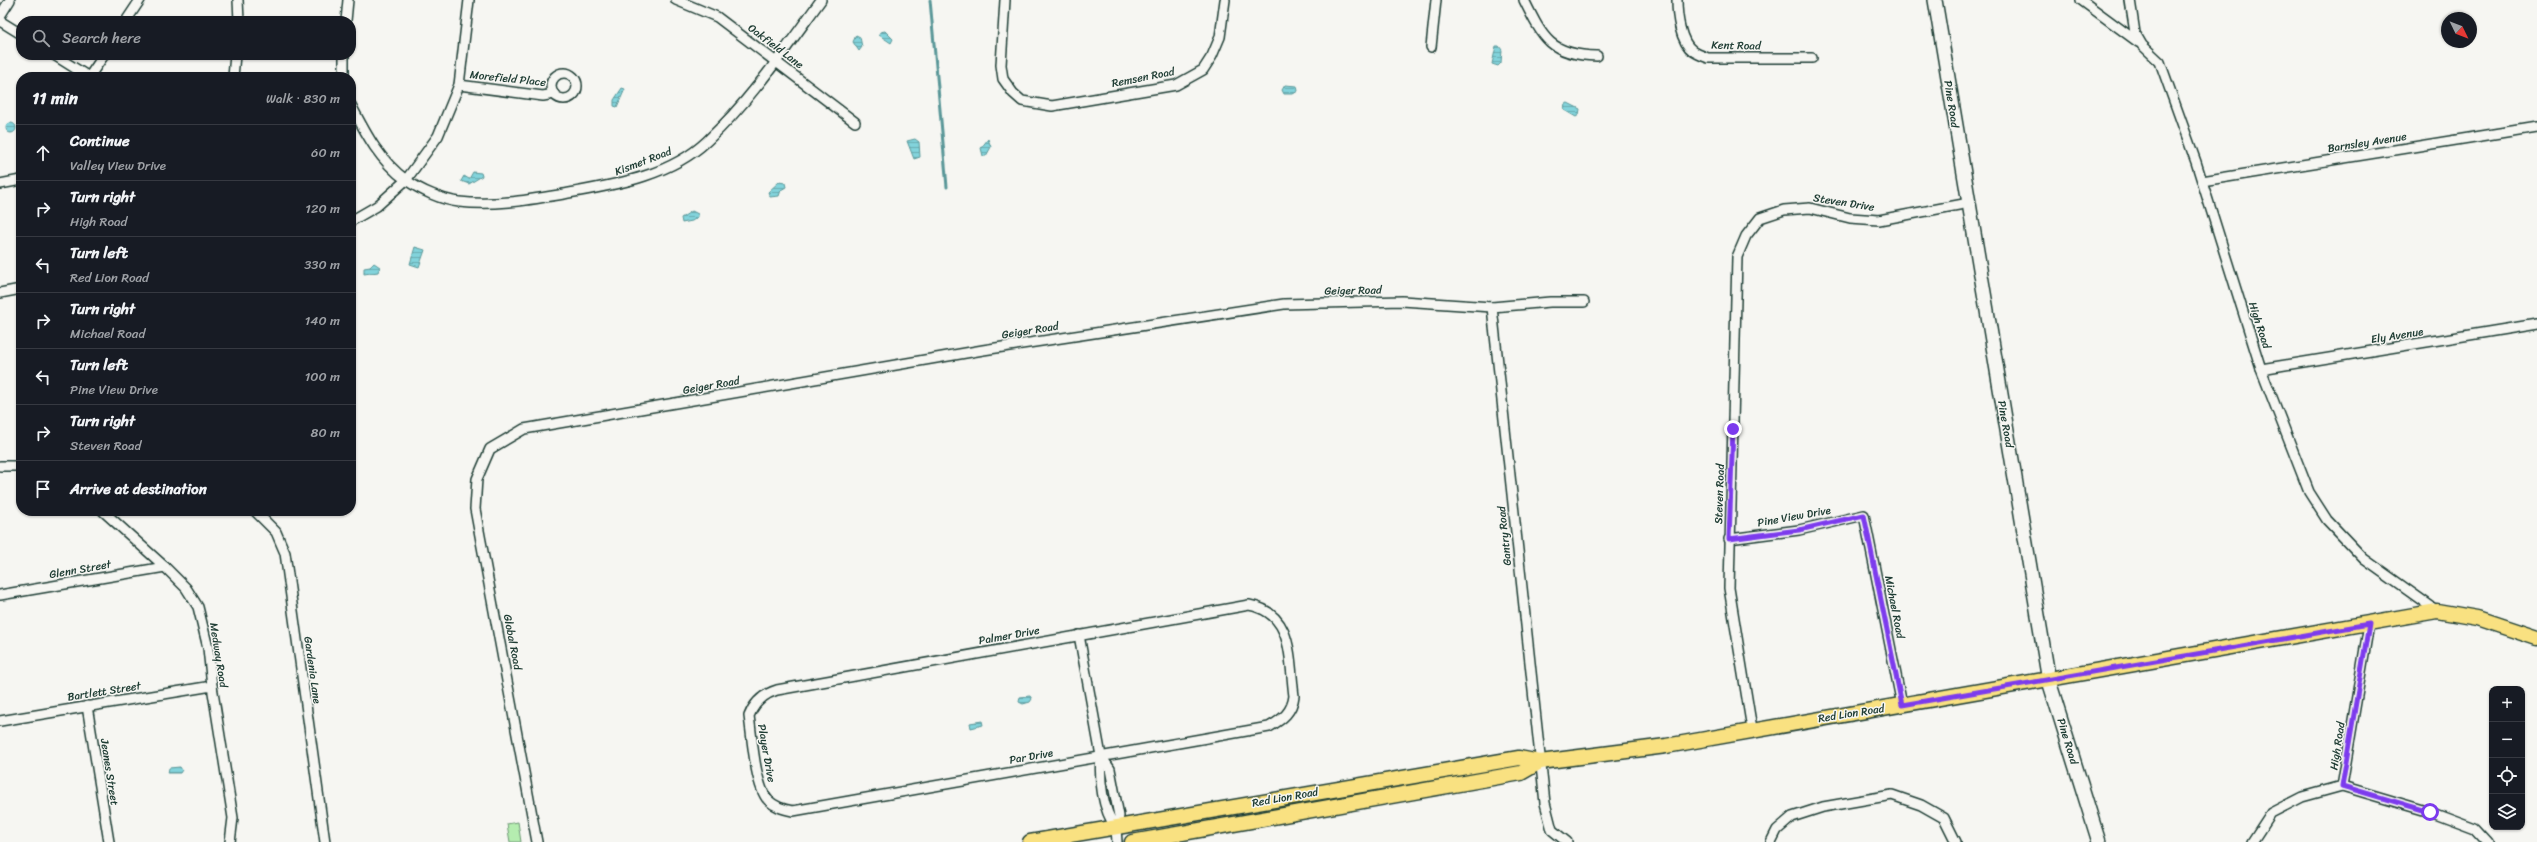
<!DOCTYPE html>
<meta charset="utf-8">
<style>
body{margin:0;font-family:Sriracha,sans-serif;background:#242831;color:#f1f3f6}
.controls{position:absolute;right:12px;bottom:12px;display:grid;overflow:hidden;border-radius:8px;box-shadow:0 1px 3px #0004}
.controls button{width:36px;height:36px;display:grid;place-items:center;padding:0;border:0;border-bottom:1px solid #363941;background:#171b24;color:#f1f3f6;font:20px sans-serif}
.compass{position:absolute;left:2441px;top:12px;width:36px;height:36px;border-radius:50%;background:#171b24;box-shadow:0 1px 3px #0004;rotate:133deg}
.stop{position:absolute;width:12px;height:12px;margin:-9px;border:3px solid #7c3aed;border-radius:50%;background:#fff}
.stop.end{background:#7c3aed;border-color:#fff;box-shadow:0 1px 4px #0008}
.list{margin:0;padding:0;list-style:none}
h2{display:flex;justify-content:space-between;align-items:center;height:52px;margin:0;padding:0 16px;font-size:17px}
h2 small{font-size:13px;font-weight:400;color:#9ea1a6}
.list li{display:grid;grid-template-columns:26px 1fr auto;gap:12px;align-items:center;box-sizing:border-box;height:56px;padding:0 16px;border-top:1px solid #363941}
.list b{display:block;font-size:15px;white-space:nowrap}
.list p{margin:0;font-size:13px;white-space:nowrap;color:#9ea1a6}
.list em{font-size:13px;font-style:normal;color:#9ea1a6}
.icon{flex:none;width:22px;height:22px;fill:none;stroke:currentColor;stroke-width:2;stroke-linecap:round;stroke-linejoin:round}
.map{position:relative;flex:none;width:2537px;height:842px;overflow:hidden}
.search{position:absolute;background:#171b24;box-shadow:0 1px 3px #0004;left:16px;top:16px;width:340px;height:44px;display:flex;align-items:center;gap:10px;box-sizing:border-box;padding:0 14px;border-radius:16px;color:#9ea1a6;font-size:15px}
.panel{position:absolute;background:#171b24;box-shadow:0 1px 3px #0004;left:16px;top:72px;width:340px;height:444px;border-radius:16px}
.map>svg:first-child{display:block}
.park{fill:#b5edb0;stroke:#6a9572}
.water{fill:url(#water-rules);stroke:#5a9798}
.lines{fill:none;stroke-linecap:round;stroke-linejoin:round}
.stream{stroke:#5a9798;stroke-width:3}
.street-casing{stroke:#1f3d34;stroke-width:12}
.secondary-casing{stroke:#1f3d34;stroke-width:16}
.primary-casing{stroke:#1f3d34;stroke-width:17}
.street{stroke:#f6f6f2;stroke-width:9}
.secondary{stroke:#f6f6f2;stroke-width:13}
.primary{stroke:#f9e181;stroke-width:14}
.route{stroke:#7c3aed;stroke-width:5}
.labels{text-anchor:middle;stroke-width:3;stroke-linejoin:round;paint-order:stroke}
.street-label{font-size:11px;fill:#1f3d34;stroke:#f6f6f2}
</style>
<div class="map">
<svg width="2537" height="842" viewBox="0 0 2537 842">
<defs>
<pattern id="water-rules" width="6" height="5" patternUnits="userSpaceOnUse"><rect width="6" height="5" fill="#82d3db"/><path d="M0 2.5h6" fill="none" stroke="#6aacb2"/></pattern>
</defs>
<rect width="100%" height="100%" fill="#f6f6f2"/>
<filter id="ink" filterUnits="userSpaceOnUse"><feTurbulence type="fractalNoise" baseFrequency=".025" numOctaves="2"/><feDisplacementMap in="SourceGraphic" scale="8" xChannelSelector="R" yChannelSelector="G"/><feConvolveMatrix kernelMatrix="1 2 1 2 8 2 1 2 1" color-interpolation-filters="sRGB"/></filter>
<g filter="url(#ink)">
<!-- park -->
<polygon class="park" points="518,822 521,842 510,842 507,824"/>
<!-- water -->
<g class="water">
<polygon points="885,31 893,39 891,43 879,35 880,32"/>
<polygon points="856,35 860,37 862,47 859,51 853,42"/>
<polygon points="1496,46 1499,46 1502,50 1501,63 1498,66 1492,64"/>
<polygon points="1285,85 1297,86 1298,91 1293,94 1284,94 1282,90"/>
<polygon points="622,88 625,89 617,107 614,106 614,100"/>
<polygon points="1568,103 1580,109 1579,115 1576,117 1564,110 1565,104"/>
<circle cx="11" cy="128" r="5"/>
<polygon points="915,139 919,142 920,157 914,159 907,141"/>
<polygon points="988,139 991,147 986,156 983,156 981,148"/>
<polygon points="473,172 481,173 482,176 469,184 461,181 464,176 469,179"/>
<polygon points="779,182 785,183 786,187 781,190 779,196 770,197 768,192"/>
<polygon points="692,211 698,214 698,217 692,221 682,223 681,218"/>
<polygon points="415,247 425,250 419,267 410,264"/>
<polygon points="374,263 380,267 378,272 364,274 364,268 370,267"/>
<polygon points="1030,696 1032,699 1030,702 1023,704 1019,702 1020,697"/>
<polygon points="982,721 983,725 971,728 970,723"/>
<polygon points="180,767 182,770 180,773 168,773 169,768"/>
</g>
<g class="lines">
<!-- stream -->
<polyline class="stream" points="930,0 947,187"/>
<!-- street casing -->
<g class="street-casing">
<g id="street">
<polyline points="238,0 239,21"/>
<polyline points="676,0 717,17 855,122"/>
<polyline points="1005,0 1001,65 1003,79 1013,93 1022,101 1052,106 1176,85 1203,70 1212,56 1220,37 1225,0"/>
<path d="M1524 0C1543 39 1551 55 1597 56"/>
<path d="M1677 0C1677 15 1680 42 1693 51 1697 54 1703 56 1708 58H1812"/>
<polyline points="2081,0 2138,42"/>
<polyline points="2130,0 2135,33 2142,45 2160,62 2196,162 2261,369 2309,492 2327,520 2364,559 2437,611"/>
<polyline points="0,16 10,0"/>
<polyline points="0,21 21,34"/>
<polyline points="126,21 140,0"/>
<polyline points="346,21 348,0"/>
<polyline points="1431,47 1436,0"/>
<polyline points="54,55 89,77"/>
<polyline points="344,55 344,77"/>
<circle cx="564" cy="86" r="13"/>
<polyline points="89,77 104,55"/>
<polyline points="233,77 235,55"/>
<polyline points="459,85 543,96 554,94"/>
<path d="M351 105C366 134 379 160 406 180 420 190 442 200 459 202 495 206 528 200 564 194 613 185 669 177 707 141 751 100 786 48 821 0"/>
<polyline points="2202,181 2537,127"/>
<polyline points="0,184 21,180"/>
<polyline points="351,221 377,206 406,180 438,136 459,85 469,0"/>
<polyline points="0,293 21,289"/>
<polyline points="1492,307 1545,803 1552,830 1567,842"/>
<polyline points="2261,369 2537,324"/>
<polyline points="0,466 21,466"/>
<polyline points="103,511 165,567 186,588 198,607 208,648 212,686 233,818 230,842"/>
<polyline points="255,511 276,532 285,553 325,842"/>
<polyline points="1729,539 1799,530 1864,515 1902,705"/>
<polyline points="0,595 165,567"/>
<path d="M1249 605C1294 613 1289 659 1294 696 1292 712 1283 719 1269 727L793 811C783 809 775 807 768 800 755 786 752 736 749 716 754 703 764 694 777 690Z"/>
<path d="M1079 635 1101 756C1099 779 1102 809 1116 828"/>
<polyline points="87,706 109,842"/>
<polyline points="0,721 212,686"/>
<polyline points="1752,729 1729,588 1737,257 1746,236 1760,218 1784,210 1810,208 1850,218 1879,220 1969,203"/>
<polyline points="1101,756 1110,769 1119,816 1116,828 1117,842"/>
<polyline points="2342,786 2430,812 2475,829 2487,842"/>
<polyline points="537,842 475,509 477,479 490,449 524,429 983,350 1284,304 1402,301 1492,307 1550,302 1584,302"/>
<polyline points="1771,842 1777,830 1792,817 1823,807 1892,795 1921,805 1944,818 1956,842"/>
<polyline points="2252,842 2271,813 2302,797 2342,786 2369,624"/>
</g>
</g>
<!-- secondary casing -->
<g class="secondary-casing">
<polyline id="secondary" points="1935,0 2049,681 2099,842"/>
</g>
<!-- primary casing -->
<g class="primary-casing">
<g id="primary">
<polyline points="1030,842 1519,758 1540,762 1666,746 2437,611 2477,618 2537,638"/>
<polyline points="1132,842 1521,773 1540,762"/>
</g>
</g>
<!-- street -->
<use href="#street" class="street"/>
<!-- secondary -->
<use href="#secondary" class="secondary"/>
<!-- primary -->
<use href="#primary" class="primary"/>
</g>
</g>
<g class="lines" filter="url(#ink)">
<!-- route -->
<polyline class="route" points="1733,429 1729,539 1799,530 1864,515 1902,705 2369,624 2342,786 2430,812"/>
</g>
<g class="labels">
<!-- street labels -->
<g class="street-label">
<text transform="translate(1736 45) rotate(1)" y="4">Kent Road</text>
<text transform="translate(776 46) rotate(37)" y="4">Oakfield Lane</text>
<text transform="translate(1143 77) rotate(-11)" y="4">Remsen Road</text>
<text transform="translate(508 78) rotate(6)" y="4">Morefield Place</text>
<text transform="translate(1952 104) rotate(81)" y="4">Pine Road</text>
<text transform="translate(2367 142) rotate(-9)" y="4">Barnsley Avenue</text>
<text transform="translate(643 161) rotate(-21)" y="4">Kismet Road</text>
<text transform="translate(1844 202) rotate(9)" y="4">Steven Drive</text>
<text transform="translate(1353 290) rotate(-1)" y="4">Geiger Road</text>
<text transform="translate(2260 325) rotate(72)" y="4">High Road</text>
<text transform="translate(1030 330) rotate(-9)" y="4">Geiger Road</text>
<text transform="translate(2397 335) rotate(-9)" y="4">Ely Avenue</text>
<text transform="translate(711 385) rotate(-10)" y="4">Geiger Road</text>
<text transform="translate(2006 424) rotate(80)" y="4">Pine Road</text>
<text transform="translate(1719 494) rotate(-88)" y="4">Steven Road</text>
<text transform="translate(1794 516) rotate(-10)" y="4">Pine View Drive</text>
<text transform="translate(1504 536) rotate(-96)" y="4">Gantry Road</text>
<text transform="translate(80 569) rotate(-10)" y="4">Glenn Street</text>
<text transform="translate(1895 607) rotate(79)" y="4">Michael Road</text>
<text transform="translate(1009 635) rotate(-10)" y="4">Palmer Drive</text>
<text transform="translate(513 642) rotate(79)" y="4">Global Road</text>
<text transform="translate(219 655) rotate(81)" y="4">Medway Road</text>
<text transform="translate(313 670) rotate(82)" y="4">Gardenia Lane</text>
<text transform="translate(104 691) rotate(-9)" y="4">Bartlett Street</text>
<text transform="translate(1851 713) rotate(-9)" y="4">Red Lion Road</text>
<text transform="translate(2068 741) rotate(73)" y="4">Pine Road</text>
<text transform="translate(2337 746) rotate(-81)" y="4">High Road</text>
<text transform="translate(767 753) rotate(80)" y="4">Player Drive</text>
<text transform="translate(1031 756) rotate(-10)" y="4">Par Drive</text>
<text transform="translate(110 772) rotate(81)" y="4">Jeanes Street</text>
<text transform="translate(1285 797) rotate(-10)" y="4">Red Lion Road</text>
</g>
</g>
</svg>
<div class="controls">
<button>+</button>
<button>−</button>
<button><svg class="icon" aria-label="locate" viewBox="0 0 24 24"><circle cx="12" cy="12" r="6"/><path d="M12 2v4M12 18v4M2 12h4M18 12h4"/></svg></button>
<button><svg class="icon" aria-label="layers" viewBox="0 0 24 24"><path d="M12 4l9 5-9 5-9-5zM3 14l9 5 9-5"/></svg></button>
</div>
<svg class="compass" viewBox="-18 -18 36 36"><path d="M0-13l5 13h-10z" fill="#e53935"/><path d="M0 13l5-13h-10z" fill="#9ea1a6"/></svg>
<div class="stop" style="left:2430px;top:812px"></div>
<div class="stop end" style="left:1733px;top:429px"></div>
<div class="search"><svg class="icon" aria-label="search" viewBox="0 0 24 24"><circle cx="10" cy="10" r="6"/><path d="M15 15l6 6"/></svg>Search here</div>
<section class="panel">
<h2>11 min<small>Walk · 830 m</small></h2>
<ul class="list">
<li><svg class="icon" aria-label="ahead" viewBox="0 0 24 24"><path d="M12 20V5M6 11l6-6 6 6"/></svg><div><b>Continue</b><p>Valley View Drive</p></div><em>60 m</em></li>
<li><svg class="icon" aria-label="right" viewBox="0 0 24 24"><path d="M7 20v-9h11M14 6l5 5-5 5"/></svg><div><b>Turn right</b><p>High Road</p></div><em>120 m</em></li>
<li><svg class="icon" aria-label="left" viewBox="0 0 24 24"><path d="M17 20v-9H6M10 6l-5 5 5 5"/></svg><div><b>Turn left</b><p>Red Lion Road</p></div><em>330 m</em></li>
<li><svg class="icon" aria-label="right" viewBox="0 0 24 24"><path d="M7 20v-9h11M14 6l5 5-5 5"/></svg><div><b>Turn right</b><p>Michael Road</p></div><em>140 m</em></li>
<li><svg class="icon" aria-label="left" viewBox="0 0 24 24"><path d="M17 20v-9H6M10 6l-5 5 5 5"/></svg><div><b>Turn left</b><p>Pine View Drive</p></div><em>100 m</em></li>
<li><svg class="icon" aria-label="right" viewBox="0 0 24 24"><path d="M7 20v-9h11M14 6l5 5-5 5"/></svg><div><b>Turn right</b><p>Steven Road</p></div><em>80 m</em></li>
<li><svg class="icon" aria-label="arrive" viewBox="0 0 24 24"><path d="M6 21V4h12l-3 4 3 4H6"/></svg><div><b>Arrive at destination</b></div></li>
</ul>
</section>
</div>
